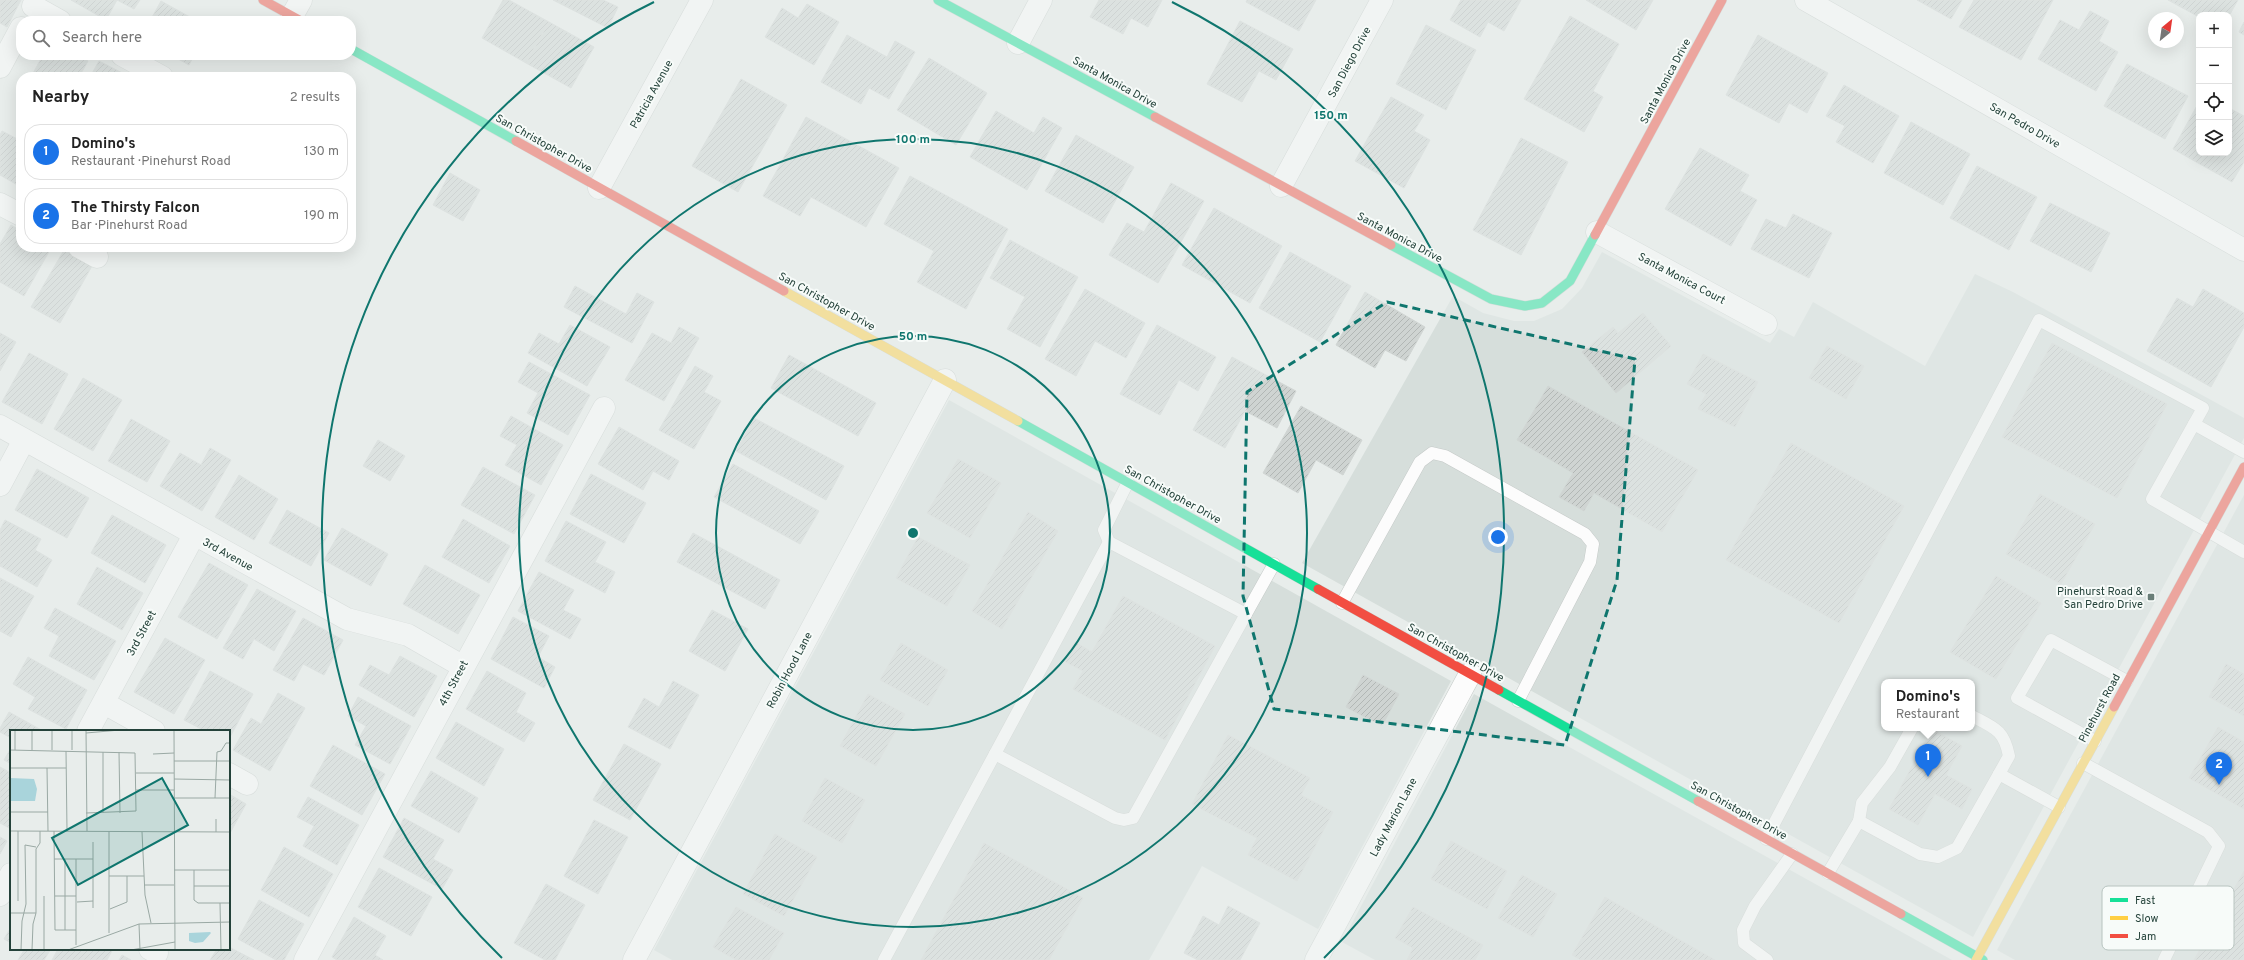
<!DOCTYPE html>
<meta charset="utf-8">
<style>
body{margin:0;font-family:Overpass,sans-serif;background:#f6f6f6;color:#222}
.controls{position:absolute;right:12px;top:12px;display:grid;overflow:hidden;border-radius:8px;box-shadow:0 4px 16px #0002}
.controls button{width:36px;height:36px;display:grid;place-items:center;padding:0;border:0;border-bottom:1px solid #e0e0e0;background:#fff;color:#222;font:20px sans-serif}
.compass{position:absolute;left:2148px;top:12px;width:36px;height:36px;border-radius:50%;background:#fff;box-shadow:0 4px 16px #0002;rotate:29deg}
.you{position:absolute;left:1498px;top:537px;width:14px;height:14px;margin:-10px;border:3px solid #fff;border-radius:50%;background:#1a73e8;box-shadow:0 0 0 6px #1a73e833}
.badge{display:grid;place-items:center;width:26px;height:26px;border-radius:50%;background:#1a73e8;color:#fff;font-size:13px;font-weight:700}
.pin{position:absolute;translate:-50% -33px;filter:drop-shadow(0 1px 2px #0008)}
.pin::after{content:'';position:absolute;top:21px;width:14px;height:12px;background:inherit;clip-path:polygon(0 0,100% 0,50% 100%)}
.popup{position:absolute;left:1881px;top:679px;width:94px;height:52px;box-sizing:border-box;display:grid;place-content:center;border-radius:8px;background:#fff;filter:drop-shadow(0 1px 3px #0005);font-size:13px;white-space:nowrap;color:#767676}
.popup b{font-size:15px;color:#222}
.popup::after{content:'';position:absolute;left:50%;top:100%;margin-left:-8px;border:8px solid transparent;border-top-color:#fff}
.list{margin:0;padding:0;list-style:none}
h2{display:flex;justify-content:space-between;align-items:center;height:52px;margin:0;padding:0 16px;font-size:17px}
h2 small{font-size:13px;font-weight:400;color:#767676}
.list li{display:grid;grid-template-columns:26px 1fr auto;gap:12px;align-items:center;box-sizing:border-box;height:56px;margin:0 8px 8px;padding:0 8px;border:1px solid #e0e0e0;border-radius:16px}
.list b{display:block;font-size:15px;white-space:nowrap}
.list p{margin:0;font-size:13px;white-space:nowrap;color:#767676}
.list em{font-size:13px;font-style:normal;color:#767676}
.icon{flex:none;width:22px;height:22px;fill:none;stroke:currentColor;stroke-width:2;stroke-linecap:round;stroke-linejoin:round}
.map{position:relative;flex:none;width:2244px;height:960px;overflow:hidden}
.search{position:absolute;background:#fff;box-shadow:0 4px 16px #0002;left:16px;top:16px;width:340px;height:44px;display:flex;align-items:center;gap:10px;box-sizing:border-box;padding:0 14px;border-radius:16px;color:#767676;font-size:15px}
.panel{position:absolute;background:#fff;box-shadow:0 4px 16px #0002;left:16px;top:72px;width:340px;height:180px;border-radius:16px}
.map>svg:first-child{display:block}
.built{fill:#d6dedb;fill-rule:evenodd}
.building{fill:url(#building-hatch);stroke:#d1d6d4}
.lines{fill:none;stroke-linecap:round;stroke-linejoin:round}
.lane-casing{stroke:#c5cac8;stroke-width:13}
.street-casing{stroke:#c5cac8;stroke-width:23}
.fast-casing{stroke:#c3cbc8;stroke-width:10}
.slow-casing{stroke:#c3cbc8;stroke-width:10}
.jam-casing{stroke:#c3cbc8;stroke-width:10}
.lane{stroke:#fcfcfc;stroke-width:12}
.street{stroke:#fcfcfc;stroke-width:22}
.fast{stroke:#16e098;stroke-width:9}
.slow{stroke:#ffcf43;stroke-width:9}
.jam{stroke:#f24e42;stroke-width:9}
.marked{fill:none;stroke:#0f766e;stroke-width:3;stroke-dasharray:8 5;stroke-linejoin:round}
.ring{fill:none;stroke:#0f766e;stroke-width:2}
.poi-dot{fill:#697e78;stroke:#f7fbf9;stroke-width:1.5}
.labels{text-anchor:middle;stroke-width:4;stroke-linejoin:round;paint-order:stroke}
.street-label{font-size:11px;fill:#24423a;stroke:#f7fbf9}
.poi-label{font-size:11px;fill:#24423a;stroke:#f7fbf9;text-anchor:end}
.inset-road{fill:none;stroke:#9aa9a4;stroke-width:1}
.view{fill:#0f766e;fill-opacity:0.15;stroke:#0f766e;stroke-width:2}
.inset-edge{fill:none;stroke:#24423a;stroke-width:2}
.key{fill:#f7fbf9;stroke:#b8c4c0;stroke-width:1}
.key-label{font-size:11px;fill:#24423a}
.centre{fill:#0f766e;stroke:#f7fbf9;stroke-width:2}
.ring-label{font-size:12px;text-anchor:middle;font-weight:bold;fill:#0f766e;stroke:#f7fbf9;stroke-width:4;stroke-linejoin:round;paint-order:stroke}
</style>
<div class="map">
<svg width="2244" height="960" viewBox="0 0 2244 960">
<defs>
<pattern id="building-hatch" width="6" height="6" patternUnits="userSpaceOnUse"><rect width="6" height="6" fill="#cfd4d2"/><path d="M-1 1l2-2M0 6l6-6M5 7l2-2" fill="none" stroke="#b2b7b5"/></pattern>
</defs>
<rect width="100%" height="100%" fill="#e8edeb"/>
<!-- built -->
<g class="built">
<path d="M1602 252 1770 343 1779 329 1794 337 1813 302 1925 366 1975 274 2013 292 2244 418V438L1973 937 1302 563 1453 296 1483 313 1514 321H1534L1562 309 1582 288ZM1884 682H1972V728H1884Z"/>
<polygon points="949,400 1451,681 1318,929 1202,866 1149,960 672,960 654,950"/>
<polygon points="2244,495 2244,960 2015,960 1997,950"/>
<polygon points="1474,694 1952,960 1375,960 1342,942"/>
</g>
<!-- building -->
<g class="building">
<polygon points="0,0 21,0 7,27 0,23"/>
<polygon points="71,0 117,0 106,20"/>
<polygon points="117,0 140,0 134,9"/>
<polygon points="503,0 509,0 549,22 526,63 482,38"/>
<polygon points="553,0 603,0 618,7 608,28"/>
<polygon points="1099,0 1162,0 1148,27 1131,18 1123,34 1090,17"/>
<polygon points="1247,0 1316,0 1299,31 1246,2"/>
<polygon points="1461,0 1521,0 1504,31 1488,22 1480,37 1450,20"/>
<polygon points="1586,0 1653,0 1636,30"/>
<polygon points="1917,0 1962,0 1951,19"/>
<polygon points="1974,0 2053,0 2021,60 1959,27"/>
<polygon points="2168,0 2238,0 2229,16 2199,15 2199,17"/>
<polygon points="161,1 197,21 150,21"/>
<polygon points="807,4 839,22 814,65 765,37 782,8 798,18"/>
<polygon points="2090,11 2109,21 2099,41 2118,52 2096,91 2038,59 2060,20 2079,30"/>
<polygon points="1570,16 1619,44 1593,91 1603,97 1584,132 1524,99"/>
<polygon points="1240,21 1293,49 1276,80 1259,71 1242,102 1207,84"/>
<polygon points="549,22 594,47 571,88 526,63"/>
<polygon points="2244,22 2244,35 2239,32"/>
<polygon points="1426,25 1476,50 1446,110 1396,84"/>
<polygon points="847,35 887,57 895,41 915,52 889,99 869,88 861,104 821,82"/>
<polygon points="1758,35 1828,73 1807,113 1789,103 1779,123 1726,95"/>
<polygon points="43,55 78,55 88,61 79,77 31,77"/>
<polygon points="171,55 194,55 189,65"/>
<polygon points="929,58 987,93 956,145 897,110"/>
<polygon points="99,61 130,77 90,77"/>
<polygon points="2127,64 2188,96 2165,139 2104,106"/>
<polygon points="741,79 787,105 738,192 692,166"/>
<polygon points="1844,85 1899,116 1873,163 1836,142 1845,126 1826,116"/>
<polygon points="1391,97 1424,115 1414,131 1430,140 1404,188 1355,161"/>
<polygon points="2199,102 2199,153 2229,153 2229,108 2244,116 2244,162 2232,182 2173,149"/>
<polygon points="996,111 1034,133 1043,117 1062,128 1027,190 970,157"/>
<polygon points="806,117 899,168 866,227 811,197 800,216 763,196"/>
<polygon points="1911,122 1970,154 1943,205 1884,173"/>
<polygon points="2,131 21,141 21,187 0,175 0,135"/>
<polygon points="1076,135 1134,167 1103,223 1045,191"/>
<polygon points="1521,138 1568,162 1521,255 1473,230"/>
<polygon points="1700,148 1749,175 1740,191 1757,200 1731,246 1665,209"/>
<polygon points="1977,166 2037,197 2009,250 1950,218"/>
<polygon points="450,173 480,190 463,221 433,205"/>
<polygon points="910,176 1008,229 966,309 917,282 934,251 884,224"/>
<polygon points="1171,183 1204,201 1158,283 1109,255 1127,223 1144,232"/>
<polygon points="2050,203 2110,233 2091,272 2030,241"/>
<polygon points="1214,208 1282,246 1250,303 1182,265"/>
<polygon points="1793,214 1832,233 1809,278 1751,249 1766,219 1786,228"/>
<polygon points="11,225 21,231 21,247 51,248 24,296 0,282 0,244"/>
<polygon points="1010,240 1078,277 1040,347 1007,329 1025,297 990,278"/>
<polygon points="64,250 92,266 60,323 31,307"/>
<polygon points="1290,252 1351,286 1320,342 1259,308"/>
<polygon points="575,286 626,314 637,293 654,302 632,343 564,307"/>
<polygon points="1085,289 1145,323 1126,358 1095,341 1076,376 1045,359"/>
<polygon points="2203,289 2244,313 2244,327 2211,387 2147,351 2177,298 2193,307"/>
<polygon points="1365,292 1425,327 1406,361 1385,350 1375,368 1336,345"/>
<polygon points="1643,313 1671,346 1616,393 1582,352 1613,327 1618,333"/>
<polygon points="570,325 610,347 587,386 528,353 539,333 559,344"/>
<polygon points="1157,325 1216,357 1198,391 1179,380 1160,415 1120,394"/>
<polygon points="679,327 699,338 664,401 625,380 652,333 671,343"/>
<polygon points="0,333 16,342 0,371"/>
<polygon points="2052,343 2167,404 2117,498 2002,437"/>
<polygon points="1827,346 1864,366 1846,399 1809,378"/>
<polygon points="29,353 68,374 42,424 2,402"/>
<polygon points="1703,354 1758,382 1735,427 1698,409 1706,394 1687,384"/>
<polygon points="789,355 876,403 858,436 771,388"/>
<polygon points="1232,357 1296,391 1277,428 1245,411 1225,448 1193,430"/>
<polygon points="529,362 590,395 568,435 527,413 538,393 518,382"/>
<polygon points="695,366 713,376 704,392 721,401 694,449 659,430"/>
<polygon points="83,378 122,400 93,451 54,429"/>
<polygon points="1548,386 1698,470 1662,532 1594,493 1584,511 1559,497 1573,473 1517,440"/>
<polygon points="1301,406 1362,440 1343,475 1316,460 1298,493 1263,473"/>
<polygon points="511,416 563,445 541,485 505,465 517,445 500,436"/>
<polygon points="754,418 844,466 826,500 736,451"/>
<polygon points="131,419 170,441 147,482 108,461"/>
<polygon points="619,427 679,461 669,480 653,471 643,490 598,464"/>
<polygon points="378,440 405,456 390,481 363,466"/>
<polygon points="1791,443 1904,506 1839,623 1726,560"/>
<polygon points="210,448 231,460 202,511 160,486 180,453 201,465"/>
<polygon points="958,459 1001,483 970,538 927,513"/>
<polygon points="733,464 819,511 800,544 714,497"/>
<polygon points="483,467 535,495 514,534 461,505"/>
<polygon points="37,469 89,498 67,538 15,510"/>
<polygon points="591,474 646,503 624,543 570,514"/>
<polygon points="239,475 278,499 254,540 215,517"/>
<polygon points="2040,494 2095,524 2061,584 2006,554"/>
<polygon points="287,510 329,533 311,566 269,543"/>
<polygon points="1028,512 1058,531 1002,629 972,611"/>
<polygon points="112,515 166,545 145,583 91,553"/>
<polygon points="463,519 510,546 489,583 442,557"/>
<polygon points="5,520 41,539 35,550 52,560 37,587 0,566 0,530"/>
<polygon points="566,521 606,542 595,562 615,572 605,593 545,561"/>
<polygon points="342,528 388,554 371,586 324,560"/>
<polygon points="693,533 780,580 765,609 677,562"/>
<polygon points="918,537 970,565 947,606 896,578"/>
<polygon points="209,563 248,585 217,639 178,617"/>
<polygon points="425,565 480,595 458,634 403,604"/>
<polygon points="97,567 143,593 122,630 77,604"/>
<polygon points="539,572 574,590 563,610 581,619 570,639 518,611"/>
<polygon points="1996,576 2041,603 1996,679 1950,652"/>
<polygon points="0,578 34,596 11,637 0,631"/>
<polygon points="257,589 296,611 274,651 254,639 243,659 223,648"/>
<polygon points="1123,596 1215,646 1165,740 1073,689 1083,671 1064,661 1075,642 1092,652"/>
<polygon points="55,608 116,641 94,680 49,656 59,636 44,628"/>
<polygon points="712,610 748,629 725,671 689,651"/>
<polygon points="513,617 549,636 538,657 555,667 544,688 491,659"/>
<polygon points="303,618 343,640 324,675 303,664 294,681 273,670"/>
<polygon points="165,638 205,660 174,714 134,692"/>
<polygon points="901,643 948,670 928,706 880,680"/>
<polygon points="400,656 437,676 414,717 359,685 370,665 389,675"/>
<polygon points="28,657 87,690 66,729 28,709 35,697 13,684"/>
<polygon points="2226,664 2244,674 2244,716 2209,697"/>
<polygon points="210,671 253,694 229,739 229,731 205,731 184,720"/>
<polygon points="487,671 526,693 516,712 535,723 524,742 466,709"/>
<polygon points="1363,675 1399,694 1382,726 1346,707"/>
<polygon points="673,681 699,695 670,749 628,727 644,698 659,707"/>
<polygon points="278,693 305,708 270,771 233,750 251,718 261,724"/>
<polygon points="868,694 905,714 876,766 840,746"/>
<polygon points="358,697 411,726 390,764 355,745 366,726 348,716"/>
<polygon points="9,712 43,731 11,731 11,738 0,732 0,728"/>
<polygon points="456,722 504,749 484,786 436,758"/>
<polygon points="2218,727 2244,742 2244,809 2189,778"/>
<polygon points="1932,729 1962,746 1946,775 1972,789 1962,809 1935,794 1918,825 1889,809"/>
<polygon points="1228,735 1310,778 1301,795 1333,812 1297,881 1248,855 1257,838 1192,804"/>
<polygon points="624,744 661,764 630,820 593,800"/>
<polygon points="333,745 385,774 362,815 310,786"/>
<polygon points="11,748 11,764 4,760"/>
<polygon points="0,767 11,773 11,829 0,823"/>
<polygon points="431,771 478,798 459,833 411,806"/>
<polygon points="825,778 865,800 842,843 802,821"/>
<polygon points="229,794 246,804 229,835"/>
<polygon points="308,797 359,825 337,865 303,846 314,826 297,817"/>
<polygon points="404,818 444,840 433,859 453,870 442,889 383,857"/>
<polygon points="594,820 628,837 598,894 564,876"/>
<polygon points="775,834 817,857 784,916 743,894"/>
<polygon points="0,837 7,841 0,854"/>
<polygon points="1451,841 1507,871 1487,909 1431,879"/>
<polygon points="984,843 1083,898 1049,960 921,960"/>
<polygon points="284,847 333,874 309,917 261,890"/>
<polygon points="379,868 432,897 411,936 358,907"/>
<polygon points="2244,871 2244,960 2194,960"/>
<polygon points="1522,875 1557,894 1533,937 1498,918"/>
<polygon points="546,884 585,905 555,960 545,960 514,943"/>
<polygon points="1605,897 1715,960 1581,960 1572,955"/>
<polygon points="259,900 304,924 284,960 276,960 238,939"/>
<polygon points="1228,906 1260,923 1240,960 1198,960 1184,953 1203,916 1219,925"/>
<polygon points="736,907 784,933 769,960 736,960 713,947"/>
<polygon points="1413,907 1483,945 1475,960 1407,960 1413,948 1395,938"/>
<polygon points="354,917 386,936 375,955 383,960 337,960 332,957"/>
<polygon points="11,927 11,943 4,939"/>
<polygon points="229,947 254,960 210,960 217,949 229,949"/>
<polygon points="22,949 51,949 44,960 18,960 24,950"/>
<polygon points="58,949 113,949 107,960 52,960"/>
<polygon points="122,955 131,960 119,960"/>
</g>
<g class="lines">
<!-- lane casing -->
<g class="lane-casing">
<g id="lane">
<polyline points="2244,452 2194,424 2152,499 2244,552"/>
<polyline points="1128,482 1104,530 1109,542 1246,614 1274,564"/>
<polyline points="1342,603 1420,462 1432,453 1445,456 1585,534 1593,544 1590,562 1518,701"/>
<path d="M1972 716C1995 728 2004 730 2009 756L1999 774"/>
<polyline points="2095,741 2017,698 2051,640 2127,681"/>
<polyline points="995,754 1115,818 1124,820 1133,818 1246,614"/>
<polyline points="2083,763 2208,832 2219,846 2164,960"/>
<polyline points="1859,821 1862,803 1890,767 1912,728"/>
<polyline points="1766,839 2039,320 2203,408 2194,424"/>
<polyline points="1828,873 1859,821 1920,854 1938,857 1957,848 1999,774 2059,807"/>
<polyline points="884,960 1109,542"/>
<polyline points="1767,960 1744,943 1743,930 1755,906 1792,854"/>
</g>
</g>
<!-- street casing -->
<g class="street-casing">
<g id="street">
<polyline points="1806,0 2244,250"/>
<polyline points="33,6 60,21"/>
<polyline points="292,16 301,0"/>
<polyline points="1018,43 1041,0"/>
<polyline points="122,55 162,77"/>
<polyline points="0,67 21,28"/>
<polyline points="1281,186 1382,0"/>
<polyline points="599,188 702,0"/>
<polyline points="0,204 21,215"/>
<polyline points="1597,232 1766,324"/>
<polyline points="79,247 97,257"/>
<polyline points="0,426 347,619 408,635 462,666"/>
<polyline points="0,485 24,440"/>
<polyline points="104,703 154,731"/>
<polyline points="88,731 194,535"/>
<polyline points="229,774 247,784"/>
<polyline points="0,895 11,874"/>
<polyline points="150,949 157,953"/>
<polyline points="305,960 604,408"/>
<polyline points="634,960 945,380"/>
<polyline points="1316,960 1470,674"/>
</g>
</g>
<!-- fast casing -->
<g class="fast-casing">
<g id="fast">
<polyline points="938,0 1155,117"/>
<polyline points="351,49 516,141"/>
<polyline points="1391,245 1491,299 1525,306 1542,303 1570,281 1595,235"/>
<polyline points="1018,421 1318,589"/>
<polyline points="1499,690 1698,801"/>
<polyline points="1901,914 1983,960"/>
</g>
</g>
<!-- slow casing -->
<g class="slow-casing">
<g id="slow">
<polyline points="784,291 1018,421"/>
<polyline points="1976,960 2114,707"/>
</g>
</g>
<!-- jam casing -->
<g class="jam-casing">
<g id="jam">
<polyline points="263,0 301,21"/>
<polyline points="1155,117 1391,245"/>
<polyline points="516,141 784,291"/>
<polyline points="1595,235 1722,0"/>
<polyline points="1318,589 1499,690"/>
<polyline points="2114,707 2244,467"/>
<polyline points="1698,801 1901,914"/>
</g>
</g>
<!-- lane -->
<use href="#lane" class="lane"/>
<!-- street -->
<use href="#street" class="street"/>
<!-- fast -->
<use href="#fast" class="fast"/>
<!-- slow -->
<use href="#slow" class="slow"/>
<!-- jam -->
<use href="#jam" class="jam"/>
</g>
<!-- marked area -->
<path d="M0 0H2244V960H0ZM1387 302 1635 359 1617 580 1565 745 1274 709 1243 596 1247 392Z" fill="#e8edeb" fill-opacity=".55" fill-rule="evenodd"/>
<path class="marked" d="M1387 302 1635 359 1617 580 1565 745 1274 709 1243 596 1247 392Z"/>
<!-- distance rings -->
<g class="ring">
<circle cx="913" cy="533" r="197"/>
<circle cx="913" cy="533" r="394"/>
<path d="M502 958A591 591 0 0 1 654 2M1172 2A591 591 0 0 1 1324 958"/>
</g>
<!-- markers -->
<rect class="poi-dot" x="2147" y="593" width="8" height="8" rx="2"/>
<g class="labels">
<!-- street labels -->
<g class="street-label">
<text transform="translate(1349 62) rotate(-62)" y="4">San Diego Drive</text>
<text transform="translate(1665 81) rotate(-62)" y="4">Santa Monica Drive</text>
<text transform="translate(1115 82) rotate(29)" y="4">Santa Monica Drive</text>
<text transform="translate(651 94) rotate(-61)" y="4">Patricia Avenue</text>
<text transform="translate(2025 125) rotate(30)" y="4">San Pedro Drive</text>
<text transform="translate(544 143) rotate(29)" y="4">San Christopher Drive</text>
<text transform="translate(1400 237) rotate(28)" y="4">Santa Monica Drive</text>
<text transform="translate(1682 278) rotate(28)" y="4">Santa Monica Court</text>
<text transform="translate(827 301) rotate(29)" y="4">San Christopher Drive</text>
<text transform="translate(1173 494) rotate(29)" y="4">San Christopher Drive</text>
<text transform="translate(228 554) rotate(29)" y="4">3rd Avenue</text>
<text transform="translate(141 633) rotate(-62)" y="4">3rd Street</text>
<text transform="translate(1456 652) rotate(29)" y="4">San Christopher Drive</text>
<text transform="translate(789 670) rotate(-62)" y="4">Robin Hood Lane</text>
<text transform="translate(453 683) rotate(-62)" y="4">4th Street</text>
<text transform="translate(2099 708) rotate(-62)" y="4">Pinehurst Road</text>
<text transform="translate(1739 810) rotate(29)" y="4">San Christopher Drive</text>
<text transform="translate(1393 817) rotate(-62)" y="4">Lady Marion Lane</text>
</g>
<!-- poi labels -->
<g class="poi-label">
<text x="2143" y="595">Pinehurst Road &amp;<tspan x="2143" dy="13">San Pedro Drive</tspan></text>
</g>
</g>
<!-- overview -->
<g transform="translate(10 730)">
<rect width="220" height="220" fill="#e8edeb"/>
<path d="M0 48 24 49 27 59 25 71H0ZM179 203 200 202 201 203 193 212 185 213 179 211Z" fill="#a9d4db"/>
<path class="inset-road" d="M5 0V20M22 0V20M42 0V20M62 0V20M76 0 77 101M164 0 165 220M76 3 110 0M0 20 125 23 126 81 76 83M56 21 57 101M93 22V83M109 22 110 83M143 24 164 23M164 31H220M0 38H56M37 38 38 101M126 43H164M164 49 220 50M126 60H164M164 68H220M205 68 207 22 211 21 216 13H220M0 82H38M0 101 220 102M8 101V171M44 101 45 200H66M99 101V203M132 102 135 165 141 193M206 102V89M83 112V178M44 129H83M66 129V215M164 140H220M184 140V170L188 173H220M99 146H134M134 155H164M184 156H220M34 166V220M45 166H66M67 172 83 171M210 173 211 220M100 179 117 172V146M0 183H26M129 194 130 220M55 200V129M0 212V183M11 220 12 191 16 174 15 115 26 117M22 220 23 194 26 183V119L30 113V101M58 220 129 194 220 192M121 220 165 212"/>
<path class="view" d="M152 48 178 95 68 155 42 108Z"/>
<rect width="220" height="220" class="inset-edge"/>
</g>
<!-- legend -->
<rect x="2102" y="886" width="132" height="64" rx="6" class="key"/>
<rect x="2110" y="898" width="18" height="4" fill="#16e098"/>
<rect x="2110" y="916" width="18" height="4" fill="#ffcf43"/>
<rect x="2110" y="934" width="18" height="4" fill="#f24e42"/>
<g class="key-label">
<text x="2135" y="904">Fast</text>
<text x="2135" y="922">Slow</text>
<text x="2135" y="940">Jam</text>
</g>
<circle cx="913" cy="533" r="6" class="centre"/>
<g class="ring-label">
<text x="1331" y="119">150 m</text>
<text x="913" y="143">100 m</text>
<text x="913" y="340">50 m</text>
</g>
</svg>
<div class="controls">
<button>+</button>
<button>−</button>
<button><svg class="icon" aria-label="locate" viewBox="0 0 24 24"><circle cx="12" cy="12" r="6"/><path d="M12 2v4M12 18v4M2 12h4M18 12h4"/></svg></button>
<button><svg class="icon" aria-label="layers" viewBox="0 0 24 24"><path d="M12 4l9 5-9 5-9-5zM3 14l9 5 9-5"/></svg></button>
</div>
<svg class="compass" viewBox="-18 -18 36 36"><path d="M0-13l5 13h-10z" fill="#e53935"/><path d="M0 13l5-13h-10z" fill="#767676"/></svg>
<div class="you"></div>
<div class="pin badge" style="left:1928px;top:777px">1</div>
<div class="popup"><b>Domino's</b>Restaurant</div>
<div class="pin badge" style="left:2219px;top:785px">2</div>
<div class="search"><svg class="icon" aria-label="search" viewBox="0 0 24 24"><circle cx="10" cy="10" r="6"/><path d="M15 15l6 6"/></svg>Search here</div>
<section class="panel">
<h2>Nearby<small>2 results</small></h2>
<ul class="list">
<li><span class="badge">1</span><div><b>Domino's</b><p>Restaurant · Pinehurst Road</p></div><em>130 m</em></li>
<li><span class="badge">2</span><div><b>The Thirsty Falcon</b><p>Bar · Pinehurst Road</p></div><em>190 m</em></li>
</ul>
</section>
</div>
